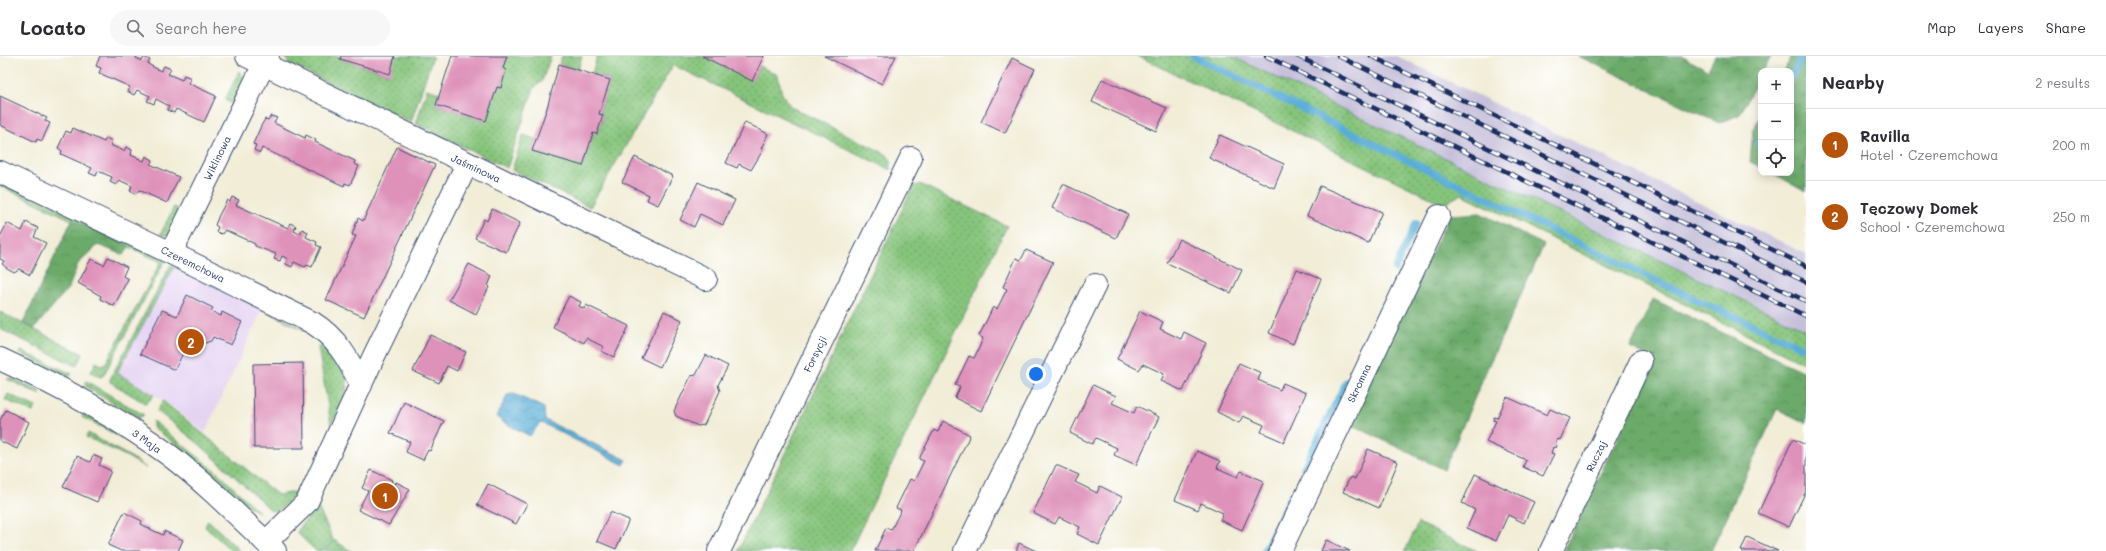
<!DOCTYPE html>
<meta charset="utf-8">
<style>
body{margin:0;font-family:Mali,sans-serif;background:#f7f7f7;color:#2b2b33}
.controls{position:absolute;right:12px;top:12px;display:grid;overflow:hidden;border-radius:8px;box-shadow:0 2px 10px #0003}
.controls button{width:36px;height:36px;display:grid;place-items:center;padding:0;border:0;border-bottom:1px solid #e1e1e2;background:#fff;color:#2b2b33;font:20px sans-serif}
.you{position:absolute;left:1036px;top:318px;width:14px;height:14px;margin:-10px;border:3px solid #fff;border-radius:50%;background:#1a73e8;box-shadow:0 0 0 6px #1a73e833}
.badge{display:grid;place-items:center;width:26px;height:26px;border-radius:50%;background:#b45309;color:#fff;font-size:13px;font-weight:700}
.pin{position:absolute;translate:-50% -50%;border:2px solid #fff;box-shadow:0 1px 4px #0006}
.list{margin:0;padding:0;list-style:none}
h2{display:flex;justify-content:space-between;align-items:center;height:52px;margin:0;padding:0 16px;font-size:17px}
h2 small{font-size:13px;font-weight:400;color:#7c7c81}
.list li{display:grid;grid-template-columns:26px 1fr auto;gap:12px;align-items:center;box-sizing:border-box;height:72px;padding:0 16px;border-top:1px solid #e1e1e2}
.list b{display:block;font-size:15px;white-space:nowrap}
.list p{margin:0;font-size:13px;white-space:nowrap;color:#7c7c81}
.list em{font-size:13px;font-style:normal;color:#7c7c81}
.icon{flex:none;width:22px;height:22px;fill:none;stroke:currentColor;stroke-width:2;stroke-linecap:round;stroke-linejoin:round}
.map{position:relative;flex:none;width:1806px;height:495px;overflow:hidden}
header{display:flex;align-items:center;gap:24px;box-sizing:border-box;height:56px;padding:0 20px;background:#fff;border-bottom:1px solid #e1e1e2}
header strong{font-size:19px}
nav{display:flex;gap:22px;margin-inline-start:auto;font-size:14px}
.search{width:280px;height:36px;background:#f7f7f7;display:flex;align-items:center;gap:10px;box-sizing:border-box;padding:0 14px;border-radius:22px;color:#7c7c81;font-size:15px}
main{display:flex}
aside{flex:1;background:#fff}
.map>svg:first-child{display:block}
.built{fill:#e4d3f2}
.railway{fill:#c6c0da}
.grass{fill:url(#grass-dots);stroke:#507a6c}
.forest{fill:url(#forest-crowns);stroke:#446c64}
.water{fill:url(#water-waves);stroke:#3a6e9a}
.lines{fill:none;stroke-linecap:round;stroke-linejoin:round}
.stream{stroke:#5aaed6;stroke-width:7}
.building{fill:#de91b9}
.street-casing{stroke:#3b4c70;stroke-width:24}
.secondary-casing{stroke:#3b4c70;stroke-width:24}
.street{stroke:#fff;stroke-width:22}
.secondary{stroke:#fff;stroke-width:22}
.rail-casing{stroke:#1b2f5e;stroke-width:4.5}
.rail{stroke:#fff;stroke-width:3;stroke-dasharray:9;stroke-linecap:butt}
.labels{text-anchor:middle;stroke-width:3.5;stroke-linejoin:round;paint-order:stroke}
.street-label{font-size:10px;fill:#1b2f5e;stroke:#fff}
</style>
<header>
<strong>Locato</strong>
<div class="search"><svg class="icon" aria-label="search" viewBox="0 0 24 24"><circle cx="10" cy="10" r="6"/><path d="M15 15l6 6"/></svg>Search here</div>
<nav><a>Map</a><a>Layers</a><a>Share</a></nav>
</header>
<main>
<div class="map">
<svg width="1806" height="495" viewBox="0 0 1806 495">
<defs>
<pattern id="grass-dots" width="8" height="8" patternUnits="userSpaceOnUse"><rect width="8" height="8" fill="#86c47b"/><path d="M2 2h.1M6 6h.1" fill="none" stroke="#6da068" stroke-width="1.8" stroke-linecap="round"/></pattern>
<pattern id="forest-crowns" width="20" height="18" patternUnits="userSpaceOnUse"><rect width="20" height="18" fill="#6caa6b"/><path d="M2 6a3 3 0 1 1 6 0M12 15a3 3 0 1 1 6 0" fill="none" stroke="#588b5b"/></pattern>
<pattern id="water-waves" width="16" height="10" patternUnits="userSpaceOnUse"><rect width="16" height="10" fill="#5aaed6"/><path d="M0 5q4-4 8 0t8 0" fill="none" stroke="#4a8eb1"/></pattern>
</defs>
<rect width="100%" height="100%" fill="#fff"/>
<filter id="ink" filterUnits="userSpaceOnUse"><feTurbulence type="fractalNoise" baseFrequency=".025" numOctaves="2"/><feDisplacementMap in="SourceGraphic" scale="8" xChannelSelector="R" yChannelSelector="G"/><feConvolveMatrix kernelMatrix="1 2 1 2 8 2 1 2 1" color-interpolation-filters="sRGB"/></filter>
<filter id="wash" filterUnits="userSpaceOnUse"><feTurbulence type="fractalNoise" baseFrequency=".012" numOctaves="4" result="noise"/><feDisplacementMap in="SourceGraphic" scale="16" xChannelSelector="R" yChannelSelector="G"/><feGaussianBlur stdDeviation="0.9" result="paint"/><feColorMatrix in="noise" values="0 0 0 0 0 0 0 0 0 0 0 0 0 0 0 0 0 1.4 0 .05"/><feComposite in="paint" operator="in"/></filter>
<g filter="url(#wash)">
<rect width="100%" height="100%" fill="#f1edd7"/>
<!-- built -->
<polygon class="built" points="174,211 262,254 205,377 168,347 117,317"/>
<!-- railway -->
<polygon class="railway" points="1231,0 1397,0 1806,198 1806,274"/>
<!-- grass -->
<g class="grass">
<polygon points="284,0 341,0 340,3 389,18 395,0 433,0 411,66 289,8"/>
<polygon points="507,0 551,0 542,25 534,32 507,112 416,68 427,33 440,37 436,49 486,65 497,31 501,32 506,14 503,12"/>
<polygon points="562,0 582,0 578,14 559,8"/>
<polygon points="597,0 702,0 752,24 759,10 778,19 782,38 791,51 886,98 891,104 891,114 673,9 590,151 512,114 523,79 536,83 533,95 583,110 593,77 597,77 603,59 599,58 610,24 592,18"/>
<polygon points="1138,0 1231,0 1806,274 1806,308 1462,138 1443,148"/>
<polygon points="239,15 246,24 235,49 225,44"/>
<polygon points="0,125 166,203 103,320 100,321 91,316 96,306 104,310 161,206 0,130"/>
<polygon points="920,128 1007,170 850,495 738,495 910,137 913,131"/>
<polygon points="174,151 184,156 171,180 160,179"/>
<polygon points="174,207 311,277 174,211 117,317 154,339 146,348 110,326 110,323 170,210"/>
<polygon points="0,256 83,298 76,310 0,273"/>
<path d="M326 289C332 298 341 308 345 318 352 334 337 356 331 369L318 291Z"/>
<polygon points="21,295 72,318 68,321 19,297"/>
<polygon points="11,322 39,335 41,339 7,323"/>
<polygon points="86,325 144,359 138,362 86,331"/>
<polygon points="8,338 36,351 33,356 5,344"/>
<polygon points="163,345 278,439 300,435 279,454 272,455 198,387 157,355"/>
<polygon points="86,358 143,393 82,361 83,359"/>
<polygon points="153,365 217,416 259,456 247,450 206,412 153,371"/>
<polygon points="88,377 134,403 146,412 128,401 86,381"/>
<polygon points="318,451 333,483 323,495 316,495 297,477 301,469"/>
<polygon points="208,464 240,495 232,495 205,471"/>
<polygon points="1418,467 1477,495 1405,495"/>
<polygon points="334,484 351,495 325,495"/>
</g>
<!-- forest -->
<g class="forest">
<polygon points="1578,0 1681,0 1708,14 1715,0 1771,0 1739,59 1719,67"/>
<polygon points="1791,0 1806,0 1806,135 1772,117 1791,117 1791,15 1784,15"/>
<polygon points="1761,59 1761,111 1750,106 1753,74"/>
<polygon points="1480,157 1544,189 1487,313 1444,414 1348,367 1450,159"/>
<polygon points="72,164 129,190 124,199 98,189 78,208 69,231 34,273 23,267"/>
<polygon points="1653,243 1806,317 1806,367 1777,353 1711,495 1563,495 1655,305 1630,292"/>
</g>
<!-- water -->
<polygon class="water" points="512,337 544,352 545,364 627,404 624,409 542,367 539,368 530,380 501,365 497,360 508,338"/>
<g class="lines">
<!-- stream -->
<g class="stream">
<polyline points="1193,0 1690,241 1806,293"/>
<polyline points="1791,22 1802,0"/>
<polyline points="1758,87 1761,81"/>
<polyline points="1395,213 1416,167"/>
<polyline points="1304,411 1346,326"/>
<polyline points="1264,495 1291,440"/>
</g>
</g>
<g id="blocks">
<!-- building -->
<g class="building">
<polygon points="100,0 137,0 136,2 142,5 144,1 150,4 148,8 155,12 161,15 164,10 171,13 168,18 182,24 184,19 191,22 188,27 216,40 204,66 176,53 174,57 167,54 169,50 156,43 154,48 147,45 150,40 137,34 134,39 127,35 130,31 99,17 101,12 96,10"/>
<polygon points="341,0 395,0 390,18 340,3"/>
<polygon points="452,0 507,0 503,12 506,14 501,32 497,31 486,65 436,49"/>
<polygon points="702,0 764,0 752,25"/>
<polygon points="824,0 896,0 882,28"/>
<polygon points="1012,2 1035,13 1005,77 981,66"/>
<polygon points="559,8 610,24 599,58 603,59 597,78 593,77 583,110 532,95 547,52"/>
<polygon points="1102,23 1167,52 1156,75 1092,46"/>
<polygon points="0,40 47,62 45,65 50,67 42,85 37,83 36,86 0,69"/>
<polygon points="271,60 277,62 274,67 305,82 306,79 316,84 315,86 355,105 354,108 359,110 350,129 345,127 344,130 262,92 260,97 254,94 256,89 253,88 261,70 265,63 268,64"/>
<polygon points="745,66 768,78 761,93 763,94 751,114 739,108 737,112 726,107"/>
<polygon points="73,72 104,86 106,82 112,85 110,89 124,95 126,91 132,94 131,99 144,105 146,100 153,104 150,108 179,121 167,147 139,134 136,138 130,135 132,130 119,124 116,129 110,126 112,121 98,115 96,120 89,117 92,112 61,98 62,95 58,92 66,75 71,77"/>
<polygon points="1220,79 1284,108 1274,132 1209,102"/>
<polygon points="397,91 435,109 364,261 326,244 356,180 352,179 358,162 363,165"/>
<polygon points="635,101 673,120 658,149 647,144 649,139 622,126"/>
<polygon points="698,126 735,144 723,169 700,158 694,171 680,164"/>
<polygon points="1063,128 1128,158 1116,182 1052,152"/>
<polygon points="1320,130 1382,156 1368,187 1307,160"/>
<polygon points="232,141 239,144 236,149 288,172 290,167 296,170 294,175 300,178 302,173 308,176 306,181 317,186 316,189 321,191 312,211 307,209 305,211 294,206 292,211 286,208 288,203 282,200 280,205 274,203 276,198 255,190 255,188 225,174 222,178 216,176 218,171 215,169 219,159 227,144 230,146"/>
<polygon points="492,153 520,167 506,196 475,182 484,163 487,165"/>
<polygon points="26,166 38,172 34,181 46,187 30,219 19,213 14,216 7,212 2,208 4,205 0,203 0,181 7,167 22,175"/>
<polygon points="1179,183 1242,214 1231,237 1167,207"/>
<polygon points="1026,194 1053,206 981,355 955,342 960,331 955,329 969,300 974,302 979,292 983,282 979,280 993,251 997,253 1007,233 1003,231 1016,202 1021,204"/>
<polygon points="108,201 127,211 123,220 128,223 114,250 100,243 101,240 78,227 91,203 104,209"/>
<polygon points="469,208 492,220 488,230 489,231 476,258 449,244"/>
<polygon points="1297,213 1321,223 1293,288 1269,277"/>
<polygon points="187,239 213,252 211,255 221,260 222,256 242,266 231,289 213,281 211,285 205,287 190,281 175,314 140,298 162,254 177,260"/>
<polygon points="569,240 581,246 579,250 584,253 586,249 629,270 614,301 601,295 604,291 586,282 584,287 553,271"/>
<polygon points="664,255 682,264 660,311 641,302"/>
<polygon points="1140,255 1163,266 1160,273 1181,283 1184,276 1206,287 1183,335 1161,325 1164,318 1143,308 1139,314 1117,303"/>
<polygon points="430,279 466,296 457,315 447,310 439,327 413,315"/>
<polygon points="706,299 728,310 718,329 720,335 704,369 698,370 676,360 674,355 691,320 696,319"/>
<polygon points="303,307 304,392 254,392 253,308"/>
<polygon points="1239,307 1261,317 1258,324 1280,334 1283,327 1306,337 1284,386 1261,376 1264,369 1243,360 1239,367 1217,356"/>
<polygon points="1093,329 1116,340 1112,347 1134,357 1137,350 1159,361 1136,409 1114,399 1117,392 1096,382 1092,388 1070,377"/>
<polygon points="1507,341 1547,359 1550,353 1570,362 1560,384 1557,383 1555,389 1557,390 1556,392 1553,391 1551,397 1554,398 1543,420 1523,411 1526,404 1486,386 1496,365 1493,364 1494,361 1497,362"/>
<polygon points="404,346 444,365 430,395 428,394 423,404 406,396 410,386 390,377"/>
<polygon points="6,354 29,366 17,393 0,385 0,364"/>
<polygon points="943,365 970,379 914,495 875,495 886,472 891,474 901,454 896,452 910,423 914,425 924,405 919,403 934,374 938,376"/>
<polygon points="1793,383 1806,389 1806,435 1789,471 1758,457"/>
<polygon points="1368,393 1398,406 1379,452 1343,436 1350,421 1355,423"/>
<polygon points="1197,395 1220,405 1217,412 1238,421 1241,415 1264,425 1242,474 1220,464 1223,457 1201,447 1198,454 1175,444"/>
<polygon points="93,399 102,403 99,409 111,415 97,446 63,431 77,400 90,406"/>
<polygon points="1056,409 1079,419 1075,426 1097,437 1100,430 1122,441 1099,489 1077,478 1080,471 1059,461 1055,468 1033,457"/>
<polygon points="371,414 392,424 391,427 395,429 396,426 410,433 389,469 358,454 368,435 362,432"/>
<polygon points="1475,418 1534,446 1524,467 1508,459 1496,485 1467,472 1475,454 1462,447"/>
<polygon points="488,428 527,448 516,468 477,449"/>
<polygon points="124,456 142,465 141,468 152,474 163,479 164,475 183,484 178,495 121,495 108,489"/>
<polygon points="610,456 629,464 616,493 597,485"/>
<polygon points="1747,481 1778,495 1741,495"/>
<polygon points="1326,484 1350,495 1321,495"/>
<polygon points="1019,487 1036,495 1016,495"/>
</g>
</g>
</g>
<g filter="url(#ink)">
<use href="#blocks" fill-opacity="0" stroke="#3b4c70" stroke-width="1"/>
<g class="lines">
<!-- street casing -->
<g class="street-casing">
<g id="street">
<polyline points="247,0 706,223"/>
<path d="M0 116 171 197 313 267C337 282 349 304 361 329"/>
<polyline points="171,197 268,0"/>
<polyline points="266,486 307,446 373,302 467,108"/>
<polyline points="719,495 911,102"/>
<polyline points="965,495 1095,229"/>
<polyline points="1280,495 1439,160"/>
<polyline points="1551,495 1641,305"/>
</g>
</g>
<!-- secondary casing -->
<g class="secondary-casing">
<path id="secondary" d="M0 303C59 330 116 360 169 399 207 428 240 462 275 495"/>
</g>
<!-- street -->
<use href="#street" class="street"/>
<!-- secondary -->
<use href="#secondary" class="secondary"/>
<!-- rail casing -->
<g class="rail-casing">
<g id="rail">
<polyline points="1266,0 1806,260"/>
<polyline points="1297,0 1806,245"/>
<polyline points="1338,0 1806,226"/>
<polyline points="1371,0 1806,210"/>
</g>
</g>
<!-- rail -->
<use href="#rail" class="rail"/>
</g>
</g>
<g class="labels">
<!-- street labels -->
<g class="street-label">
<text transform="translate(217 102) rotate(-64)" y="4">Wiklinowa</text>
<text transform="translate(476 112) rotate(25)" y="4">Jaśminowa</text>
<text transform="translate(193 208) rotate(26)" y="4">Czeremchowa</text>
<text transform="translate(815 298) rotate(-64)" y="4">Forsycji</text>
<text transform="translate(1359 327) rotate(-65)" y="4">Skromna</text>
<text transform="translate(147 385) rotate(35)" y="4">3 Maja</text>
<text transform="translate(1596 400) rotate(-64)" y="4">Ruczaj</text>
</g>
</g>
</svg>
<div class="controls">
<button>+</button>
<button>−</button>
<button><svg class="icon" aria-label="locate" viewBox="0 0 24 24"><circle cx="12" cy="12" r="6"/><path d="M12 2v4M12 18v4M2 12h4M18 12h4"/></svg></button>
</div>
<div class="you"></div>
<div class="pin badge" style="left:385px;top:440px">1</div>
<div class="pin badge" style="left:191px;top:286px">2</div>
</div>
<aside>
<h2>Nearby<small>2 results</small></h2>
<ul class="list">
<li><span class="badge">1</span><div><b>Ravilla</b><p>Hotel · Czeremchowa</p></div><em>200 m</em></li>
<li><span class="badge">2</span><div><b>Tęczowy Domek</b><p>School · Czeremchowa</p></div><em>250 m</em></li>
</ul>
</aside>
</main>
